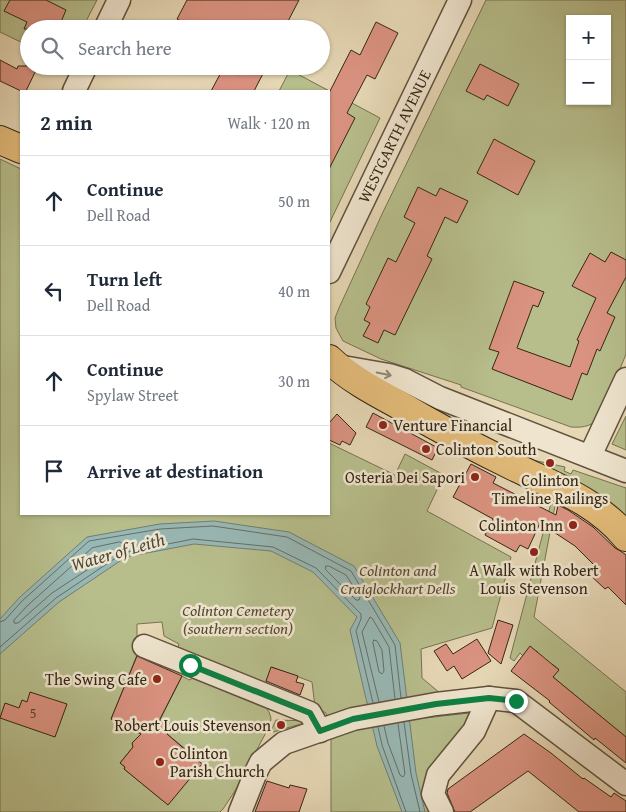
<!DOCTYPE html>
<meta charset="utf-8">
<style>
body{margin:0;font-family:"Gentium Book Plus",serif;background:#f2f2f3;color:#1f2937}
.controls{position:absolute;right:15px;top:15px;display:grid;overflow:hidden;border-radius:0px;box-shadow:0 1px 4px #0004}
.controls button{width:45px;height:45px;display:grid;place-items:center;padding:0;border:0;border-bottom:1px solid #e0e1e3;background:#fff;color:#1f2937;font:25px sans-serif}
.stop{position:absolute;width:15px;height:15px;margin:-11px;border:4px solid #0b8043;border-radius:50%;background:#fff}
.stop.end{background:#0b8043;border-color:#fff;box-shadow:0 1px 5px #0008}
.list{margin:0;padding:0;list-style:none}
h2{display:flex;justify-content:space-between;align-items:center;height:65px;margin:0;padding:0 20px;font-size:21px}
h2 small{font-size:16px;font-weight:400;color:#747a83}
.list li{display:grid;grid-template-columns:32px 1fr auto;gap:15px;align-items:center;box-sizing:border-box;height:90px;padding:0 20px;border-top:1px solid #e0e1e3}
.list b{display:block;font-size:19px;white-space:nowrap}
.list p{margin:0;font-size:16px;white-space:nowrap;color:#747a83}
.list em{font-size:16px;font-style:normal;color:#747a83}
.icon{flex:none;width:28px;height:28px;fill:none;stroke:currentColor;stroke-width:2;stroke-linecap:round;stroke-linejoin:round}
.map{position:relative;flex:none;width:626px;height:812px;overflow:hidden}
.search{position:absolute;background:#fff;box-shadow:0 1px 4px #0004;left:20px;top:20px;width:310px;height:55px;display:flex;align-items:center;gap:12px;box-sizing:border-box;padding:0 18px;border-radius:28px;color:#747a83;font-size:19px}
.panel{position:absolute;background:#fff;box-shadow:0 1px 4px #0004;left:20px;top:90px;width:310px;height:425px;border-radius:0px}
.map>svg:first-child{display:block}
.green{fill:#b7be8c;stroke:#767250;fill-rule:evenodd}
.water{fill:#98b8b5;stroke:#707e75}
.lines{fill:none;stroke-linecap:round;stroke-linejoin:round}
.shore{stroke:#666f64;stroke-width:1}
.building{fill:#db9381;stroke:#352614}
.minor-casing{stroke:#61523c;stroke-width:25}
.major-casing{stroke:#352614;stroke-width:30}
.minor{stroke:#efe5cf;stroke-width:22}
.major{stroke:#e3bc7a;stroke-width:28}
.oneway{stroke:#928672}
.route{stroke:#0b8043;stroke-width:6}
.poi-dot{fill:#8f2418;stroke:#efe5cf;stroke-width:2}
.labels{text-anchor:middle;stroke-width:5;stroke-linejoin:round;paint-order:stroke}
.number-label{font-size:14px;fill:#5e412f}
.street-label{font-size:16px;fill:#352614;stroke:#efe5cf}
.poi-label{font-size:16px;fill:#352614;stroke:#efe5cf;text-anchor:end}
.park-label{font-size:16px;font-style:italic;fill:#564c32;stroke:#efe5cf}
.water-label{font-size:18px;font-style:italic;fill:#4e4a3c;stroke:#efe5cf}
</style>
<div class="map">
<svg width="626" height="812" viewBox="0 0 626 812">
<rect width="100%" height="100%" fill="#e6d7b5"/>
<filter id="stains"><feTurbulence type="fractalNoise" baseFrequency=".004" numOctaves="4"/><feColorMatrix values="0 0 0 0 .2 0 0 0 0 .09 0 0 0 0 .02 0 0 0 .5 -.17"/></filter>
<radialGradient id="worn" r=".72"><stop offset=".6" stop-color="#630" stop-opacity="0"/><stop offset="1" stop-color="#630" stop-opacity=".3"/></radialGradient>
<!-- green -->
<g class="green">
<polygon points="0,0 97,0 82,29 29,29 29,46 0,32"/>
<path d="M486 0H626V354L602 414C594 426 584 428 571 427L461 387V385L381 359 343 341 336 328 335 318 339 308 383 212ZM570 19H607V101H570Z"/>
<polygon points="290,70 380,118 329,224 329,91 279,91"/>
<polygon points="0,159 21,169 21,514 329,514 329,443 395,475 405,454 444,475 427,511 511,557 492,628 421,649 422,678 440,693 420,698 425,718 469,713 466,725 434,812 331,812 331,737 326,713 315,707 312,682 272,667 264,688 176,655 179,644 164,636 162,622 137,624 137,655 111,719 125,726 127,721 146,732 142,737 138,737 133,743 133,747 120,763 125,767 124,769 162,800 191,777 202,764 199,762 202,757 197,752 193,755 167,734 170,730 160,720 182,676 189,680 200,675 260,699 269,712 271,718 270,725 235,791 223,809 220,812 0,812"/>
<polygon points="626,416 626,450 612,444"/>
<polygon points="528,459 565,467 564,471 571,474 573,470 626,488 626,522"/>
<polygon points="551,503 555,506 534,617 626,692 626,737 553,677 559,669 552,664 547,670 533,659 538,652 530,647 523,656 520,653 514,661 510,658"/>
<polygon points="276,720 311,721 270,733"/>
</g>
<!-- water -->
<polygon class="water" points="214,521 289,532 354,566 400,643 416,773 425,812 402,812 377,746 350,630 357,617 313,572 271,551 194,544 126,557 59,602 0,654 0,619 19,598 87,537 160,524"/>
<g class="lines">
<!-- shore -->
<g class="shore">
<polygon points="120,542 123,544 122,547 52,593 18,623 14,623 14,620 27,606 92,548"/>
<polygon points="326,566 329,566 346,575 360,597 359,600 356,600 326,570"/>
<polyline points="0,622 5,620 22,601 89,541 160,529 213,526 287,537 351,571 395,645 401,698"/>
<polygon points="374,640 377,641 382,650 384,671 382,674 379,672 373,643"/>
<polyline points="0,647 56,598 123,553 193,539 273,547 316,568 361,614 361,619 356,631 373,703"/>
<polyline points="379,702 362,632 370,617 372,618 389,647 395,699"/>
<polyline points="404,722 411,774 420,812"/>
<polyline points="384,726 388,743 400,775 403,777 405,774 398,724"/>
<polyline points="378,727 382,745 406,812"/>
</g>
</g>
<!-- building -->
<g class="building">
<polygon points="10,0 46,0 66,10 58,29 24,29 27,22 4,11"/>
<polygon points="187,0 299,0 284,29 183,29 186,24 177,19"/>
<polygon points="376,22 398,33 375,79 367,75 347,113 355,118 329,169 329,93 351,50 360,55"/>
<polygon points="0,60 17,69 18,66 38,66 26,91 21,91 0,81"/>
<polygon points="480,64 519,84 508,106 487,95 484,100 466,91"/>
<polygon points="243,66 267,66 254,91 211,91 224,67 239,75"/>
<polygon points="494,139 535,161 518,195 477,173"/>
<polygon points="418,187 436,196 440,188 468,201 457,223 445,217 427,256 432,259 395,335 384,330 378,343 363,336 370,323 364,320 370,307 366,304 388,258 396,262 415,223 404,217"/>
<polygon points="611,252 626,260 626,277 607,313 615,317 600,351 597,349 587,375 582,373 572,400 492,369 499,352 489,349 514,281 544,292 538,307 533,305 517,348 570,367 579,341 577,340 596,298 572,286 590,253 605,262"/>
<polygon points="373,413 438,448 432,460 366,427"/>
<polygon points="337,414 356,433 350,445 342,441 340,445 329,440 329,423"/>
<polygon points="471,464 496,477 493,483 556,515 558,505 568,510 593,527 615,548 622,552 626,555 626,605 608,587 605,589 589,574 596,567 575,546 540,523 528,549 520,545 516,552 485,535 493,519 453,497"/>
<polygon points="498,620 513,625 501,664 488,653"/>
<polygon points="477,639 491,661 462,679 454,666 447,671 434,651 446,644 453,654"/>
<polygon points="530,646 559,670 553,677 626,737 626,763 595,738 594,740 549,702 550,701 511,671"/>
<polygon points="137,656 182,676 159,721 170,730 167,734 202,764 168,805 124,769 125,767 120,763 133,747 132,743 141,734 111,719"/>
<polygon points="271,667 298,676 296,682 304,684 300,695 266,681"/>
<polygon points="30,692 67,704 55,737 0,718 5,703 19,708 22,700 27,702"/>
<polygon points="524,734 551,753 583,779 584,778 611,797 614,793 626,801 626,812 579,812 528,771 470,812 455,812 447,793 448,789"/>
<polygon points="267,781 289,788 290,785 307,789 299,812 255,812"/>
</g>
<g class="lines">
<!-- minor casing -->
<g class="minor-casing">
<g id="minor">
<polyline points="105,29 119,0"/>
<polyline points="74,91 86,66"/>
<polyline points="329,272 460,0"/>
<polyline points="337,366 389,375 405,380 440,398 626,471"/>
<polyline points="590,456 626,379"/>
<polyline points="144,646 310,713 320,731"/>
<polyline points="240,812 256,772 261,762 284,743 353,719 436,704 489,698 516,701 626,784"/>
<polyline points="442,812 433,794 438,775 474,731 489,698"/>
</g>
</g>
<!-- major casing -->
<g class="major-casing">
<g id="major">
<polyline points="0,140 21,149"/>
<path d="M329 359C350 379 377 393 403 407 440 429 478 449 517 468 558 488 597 502 626 537"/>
</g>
</g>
<!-- minor -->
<use href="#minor" class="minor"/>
<!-- major -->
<use href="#major" class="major"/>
</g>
<!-- one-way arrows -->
<defs><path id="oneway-shaft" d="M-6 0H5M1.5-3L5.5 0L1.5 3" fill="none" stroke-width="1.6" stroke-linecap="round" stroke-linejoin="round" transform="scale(1.25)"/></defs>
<use class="oneway" href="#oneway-shaft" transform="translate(384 374) rotate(12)"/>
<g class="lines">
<!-- route -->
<polyline class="route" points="190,665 310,713 320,731 353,719 436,704 489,698 516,701"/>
</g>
<!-- markers -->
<g class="poi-dot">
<circle cx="383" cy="425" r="5"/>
<circle cx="426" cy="449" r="5"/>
<circle cx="550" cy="463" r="5"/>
<circle cx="475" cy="477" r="5"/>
<circle cx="573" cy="525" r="5"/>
<circle cx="534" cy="552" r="5"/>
<circle cx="157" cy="679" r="5"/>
<circle cx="281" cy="725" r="5"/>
<circle cx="160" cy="762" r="5"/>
</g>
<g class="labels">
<!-- number labels -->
<g class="number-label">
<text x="33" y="718">5</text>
</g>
<!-- street labels -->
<g class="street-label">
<text transform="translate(394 136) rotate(-64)" y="6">WESTGARTH AVENUE</text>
</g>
<!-- poi labels -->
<g class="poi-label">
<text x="393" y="431" text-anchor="start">Venture Financial</text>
<text x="436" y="455" text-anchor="start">Colinton South</text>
<text x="465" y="483">Osteria Dei Sapori</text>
<text x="550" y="486" text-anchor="middle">Colinton<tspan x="550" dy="18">Timeline Railings</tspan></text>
<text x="563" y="531">Colinton Inn</text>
<text x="534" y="576" text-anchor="middle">A Walk with Robert<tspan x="534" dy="18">Louis Stevenson</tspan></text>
<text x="147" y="685">The Swing Cafe</text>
<text x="271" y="731">Robert Louis Stevenson</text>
<text x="170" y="759" text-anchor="start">Colinton<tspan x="170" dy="18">Parish Church</tspan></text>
</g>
<!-- park labels -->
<g class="park-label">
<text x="398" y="576">Colinton and<tspan x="398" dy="18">Craiglockhart Dells</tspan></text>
<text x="238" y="616">Colinton Cemetery<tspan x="238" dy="18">(southern section)</tspan></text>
</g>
<!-- water labels -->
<g class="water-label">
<text transform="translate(118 552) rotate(-16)" y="6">Water of Leith</text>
</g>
</g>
<rect width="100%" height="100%" filter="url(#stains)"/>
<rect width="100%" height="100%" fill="url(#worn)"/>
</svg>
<div class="controls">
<button>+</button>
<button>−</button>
</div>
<div class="stop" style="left:190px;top:665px"></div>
<div class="stop end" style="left:516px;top:701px"></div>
<div class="search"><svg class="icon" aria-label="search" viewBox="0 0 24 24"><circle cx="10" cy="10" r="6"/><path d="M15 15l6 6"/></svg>Search here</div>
<section class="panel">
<h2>2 min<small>Walk · 120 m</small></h2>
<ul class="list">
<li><svg class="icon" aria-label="ahead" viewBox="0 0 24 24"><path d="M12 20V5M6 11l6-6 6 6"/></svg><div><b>Continue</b><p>Dell Road</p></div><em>50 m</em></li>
<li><svg class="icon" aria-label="left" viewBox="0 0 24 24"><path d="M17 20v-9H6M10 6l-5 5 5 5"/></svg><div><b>Turn left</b><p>Dell Road</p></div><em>40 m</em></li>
<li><svg class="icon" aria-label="ahead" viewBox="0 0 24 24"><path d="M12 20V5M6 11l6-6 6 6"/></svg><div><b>Continue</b><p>Spylaw Street</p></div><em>30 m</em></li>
<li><svg class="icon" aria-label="arrive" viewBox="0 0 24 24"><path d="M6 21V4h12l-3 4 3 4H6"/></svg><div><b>Arrive at destination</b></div></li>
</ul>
</section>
</div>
